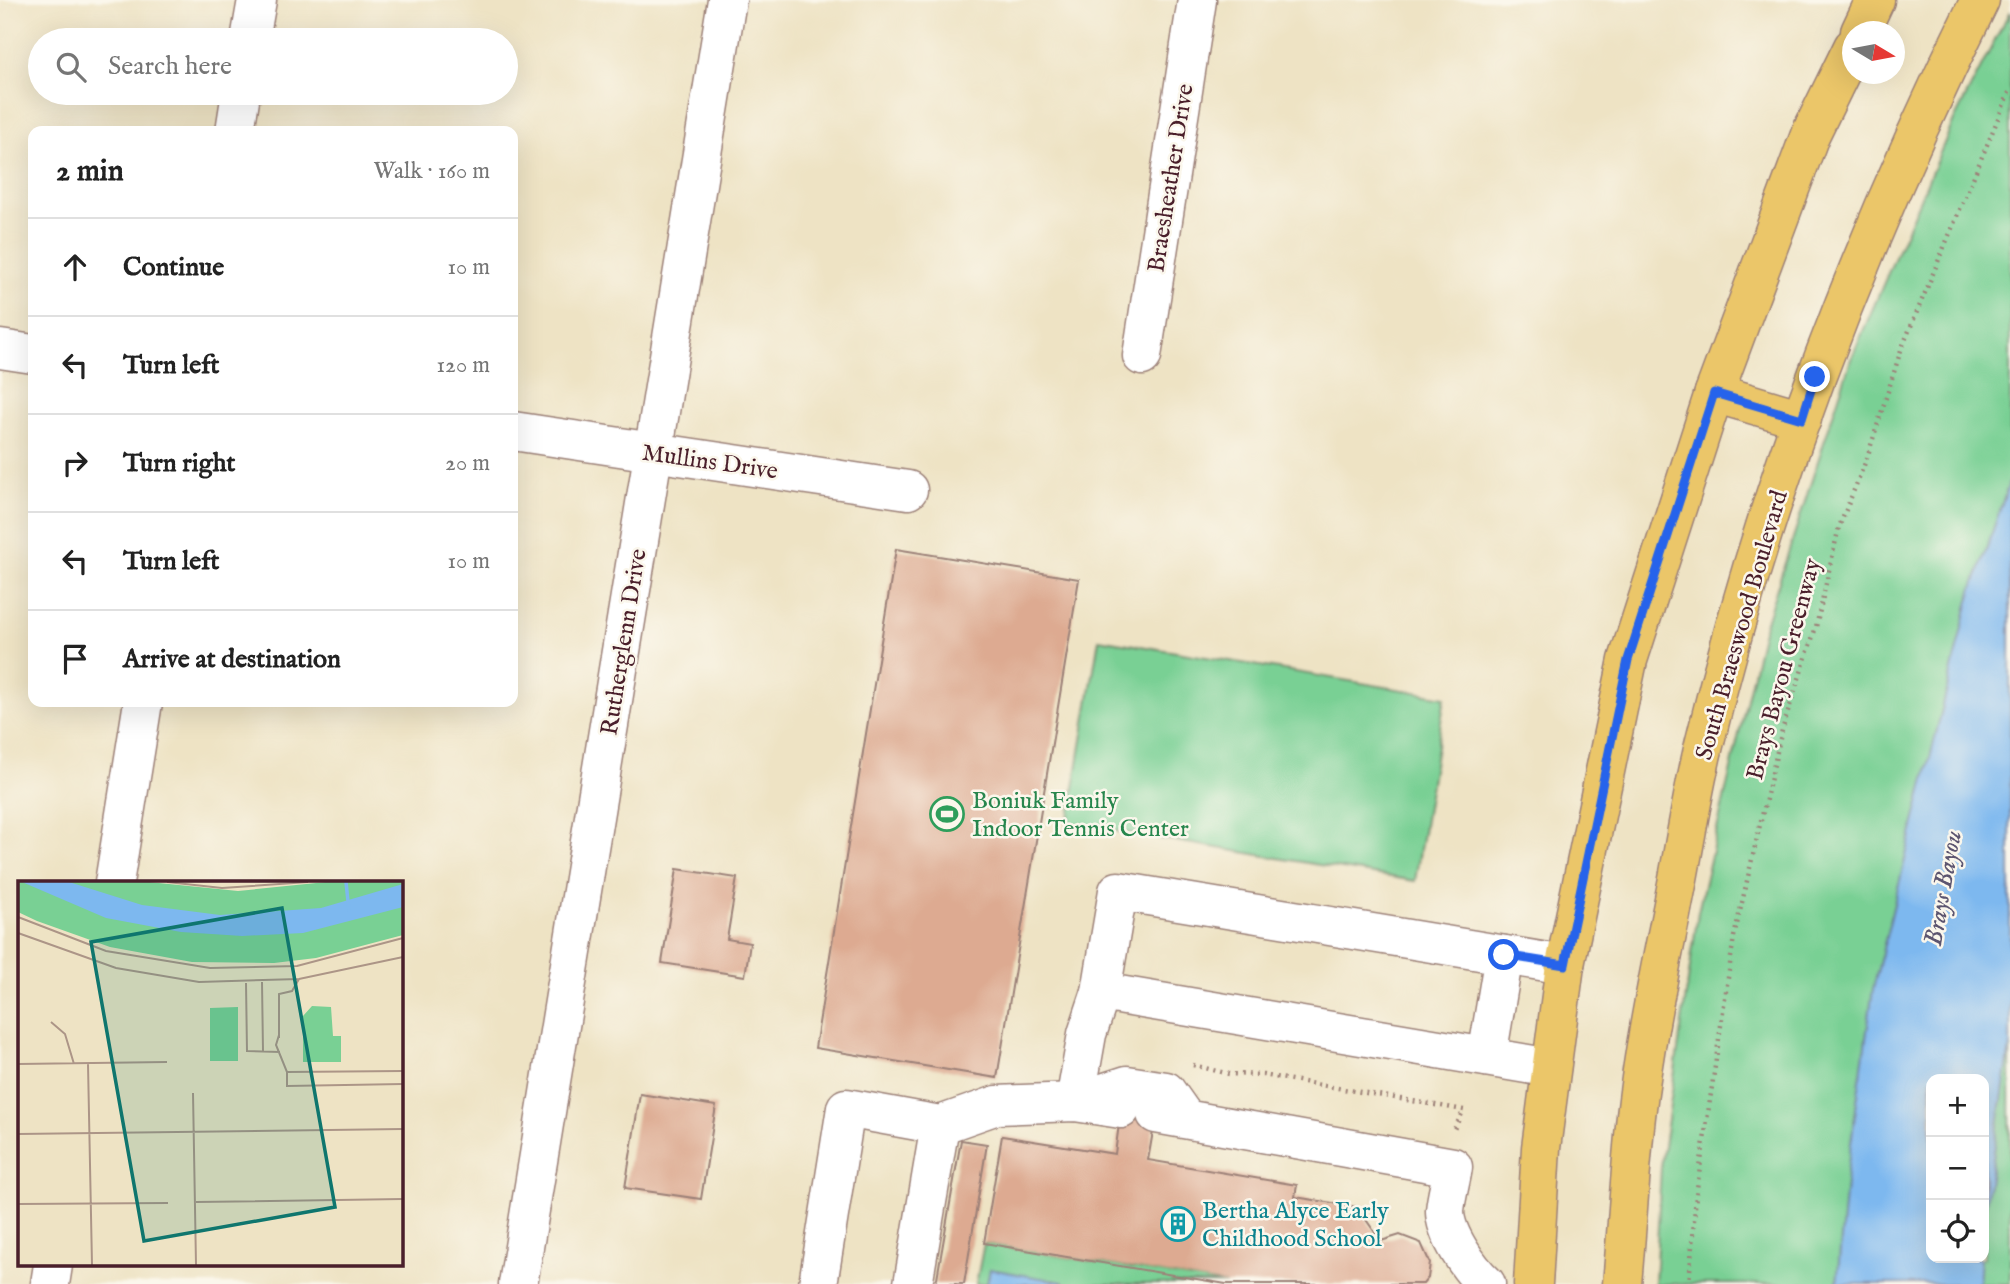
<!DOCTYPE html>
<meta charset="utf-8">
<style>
body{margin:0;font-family:"IM FELL English",serif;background:#f2f2f2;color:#222}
.controls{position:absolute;right:21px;bottom:21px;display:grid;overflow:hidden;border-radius:14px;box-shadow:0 7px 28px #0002}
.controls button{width:63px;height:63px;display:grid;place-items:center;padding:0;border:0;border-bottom:2px solid #e0e0e0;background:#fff;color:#222;font:35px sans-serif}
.compass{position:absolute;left:1842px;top:21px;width:63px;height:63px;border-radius:50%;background:#fff;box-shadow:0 7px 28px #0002;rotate:100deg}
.stop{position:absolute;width:21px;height:21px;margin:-16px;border:5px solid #2563eb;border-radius:50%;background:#fff}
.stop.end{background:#2563eb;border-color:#fff;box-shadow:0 2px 7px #0008}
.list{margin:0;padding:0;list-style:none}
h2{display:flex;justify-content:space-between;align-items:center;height:91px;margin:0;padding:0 28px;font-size:30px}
h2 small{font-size:23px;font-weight:400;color:#767676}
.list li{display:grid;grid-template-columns:46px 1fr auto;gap:21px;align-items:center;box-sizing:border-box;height:98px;padding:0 28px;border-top:2px solid #e0e0e0}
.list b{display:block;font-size:26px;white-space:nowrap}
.list em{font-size:23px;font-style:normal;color:#767676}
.icon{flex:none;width:38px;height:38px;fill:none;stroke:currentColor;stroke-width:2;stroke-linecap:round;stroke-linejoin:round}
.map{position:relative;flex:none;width:2010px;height:1284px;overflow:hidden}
.search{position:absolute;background:#fff;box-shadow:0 7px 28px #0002;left:28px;top:28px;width:490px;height:77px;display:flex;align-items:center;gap:18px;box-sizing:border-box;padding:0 24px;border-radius:38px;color:#767676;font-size:26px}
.panel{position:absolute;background:#fff;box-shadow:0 7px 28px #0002;left:28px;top:126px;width:490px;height:581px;border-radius:14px}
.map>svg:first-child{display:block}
.green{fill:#79d094;stroke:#627860;stroke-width:2;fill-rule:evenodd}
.water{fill:#7db8ef;stroke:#646c8d;stroke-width:2}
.building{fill:#ddaa91}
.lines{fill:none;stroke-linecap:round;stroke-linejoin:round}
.minor-casing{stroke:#9c8178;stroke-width:41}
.major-casing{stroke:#9c8178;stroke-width:41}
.path{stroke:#9c8178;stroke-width:4.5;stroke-dasharray:2 5;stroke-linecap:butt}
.minor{stroke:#fff;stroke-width:38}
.major{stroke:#ebc669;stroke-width:38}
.route{stroke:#2563eb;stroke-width:9}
.labels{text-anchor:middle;stroke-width:5;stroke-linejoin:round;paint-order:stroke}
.street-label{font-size:24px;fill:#4a1f2b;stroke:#fbf7ec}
.leisure-label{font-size:24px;fill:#27864d;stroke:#fbf7ec;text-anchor:start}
.culture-label{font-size:24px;fill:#0d838f;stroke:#fbf7ec;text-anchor:start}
.water-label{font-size:26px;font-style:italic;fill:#5c5570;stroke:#fbf7ec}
.inset-river{fill:none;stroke:#7db8ef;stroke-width:3.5}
.inset-road{fill:none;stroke:#ac9587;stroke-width:2}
.view{fill:#0f766e;fill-opacity:0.15;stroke:#0f766e;stroke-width:3.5}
.inset-edge{fill:none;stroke:#4a1f2b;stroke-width:3.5}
</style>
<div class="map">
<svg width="2010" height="1284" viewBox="0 0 2010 1284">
<rect width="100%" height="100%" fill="#fbf7ec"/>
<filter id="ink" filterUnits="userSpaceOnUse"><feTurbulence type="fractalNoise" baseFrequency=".0143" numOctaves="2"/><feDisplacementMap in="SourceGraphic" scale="14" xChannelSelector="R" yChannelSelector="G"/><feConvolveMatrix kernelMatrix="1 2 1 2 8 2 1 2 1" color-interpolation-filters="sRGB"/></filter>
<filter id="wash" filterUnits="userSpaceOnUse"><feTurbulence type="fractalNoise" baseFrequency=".00686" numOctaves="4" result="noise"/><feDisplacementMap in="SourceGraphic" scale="28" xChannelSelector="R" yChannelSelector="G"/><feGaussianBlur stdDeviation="1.57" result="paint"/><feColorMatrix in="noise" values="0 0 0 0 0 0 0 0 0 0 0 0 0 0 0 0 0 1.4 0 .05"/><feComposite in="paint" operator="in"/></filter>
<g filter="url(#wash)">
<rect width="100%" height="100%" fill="#eee3c4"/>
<!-- green -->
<g class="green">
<path d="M2010 11V1284H1655L1661 1167 1698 912 1762 634 1851 359 1955 118ZM1931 1079H1984V1258H1931Z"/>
<polygon points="1099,639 1445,697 1415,881 1068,823"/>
<polygon points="984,1243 1226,1284 976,1284"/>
</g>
<!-- water -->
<g class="water">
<polygon points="2010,480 2010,1047 1984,1216 1984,1079 1931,1079 1931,1258 1981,1258 1979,1284 1837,1284 1847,1171 1873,989 1969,600"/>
<polygon points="990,1269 1063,1282 1063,1284 987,1284"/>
</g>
<g id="blocks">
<!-- building -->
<g class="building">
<polygon points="896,549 1079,579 997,1078 815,1048"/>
<polygon points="677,869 737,878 727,939 750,943 745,976 662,963"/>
<polygon points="640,1094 716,1106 701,1199 625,1188"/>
<polygon points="1158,1103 1148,1160 1297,1185 1295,1197 1357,1207 1381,1241 1400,1235 1421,1243 1430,1263 1428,1278 1423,1284 1226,1284 984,1243 1002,1136 1115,1154 1121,1109"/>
<polygon points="961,1140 987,1144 964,1284 936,1284"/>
</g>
</g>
</g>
<g filter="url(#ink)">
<use href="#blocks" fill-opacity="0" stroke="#9c8178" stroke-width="2"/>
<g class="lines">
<!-- minor casing -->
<g class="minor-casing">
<g id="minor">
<polyline points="250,40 257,0"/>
<polyline points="235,131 241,93"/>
<polyline points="0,349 33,354"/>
<polyline points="1142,356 1197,0"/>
<polyline points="513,431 908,490"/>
<polyline points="114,883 143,702"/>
<polyline points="1101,992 1551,1068"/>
<polyline points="1487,1057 1504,955"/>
<polyline points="1084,1099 1127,1085 1166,1091 1185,1118"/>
<polyline points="1075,1102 1087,1034 1101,992 1118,891 1565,965"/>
<path d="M1156 1114 1453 1167C1451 1181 1446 1197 1445 1211 1445 1234 1470 1270 1486 1284"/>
<polyline points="50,1284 53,1265"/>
<polyline points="518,1284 727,0"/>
<polyline points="818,1284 846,1108 940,1125 997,1105 1075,1102 1121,1109"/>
<polyline points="913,1284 940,1125"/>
</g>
</g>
<!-- major casing -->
<g class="major-casing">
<g id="major">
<polyline points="1860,32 1875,0"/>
<polyline points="1714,393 1802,419"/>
<polyline points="1533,1284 1541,1148 1565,965 1628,660 1714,393 1810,135 1853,47"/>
<path d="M1622 1284C1627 1228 1630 1172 1636 1116 1645 1038 1662 961 1677 884 1686 837 1693 790 1704 745 1766 487 1862 237 1980 0"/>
</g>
</g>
<!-- path -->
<g class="path">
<polyline points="1193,1065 1229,1074 1263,1075 1464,1110 1453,1131"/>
<polyline points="1689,1284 1696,1195 1734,937 1782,730 1816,627 1839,527 1867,458 1901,350 2010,90"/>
</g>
<!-- minor -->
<use href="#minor" class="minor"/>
<!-- major -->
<use href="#major" class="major"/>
</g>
</g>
<g class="lines" filter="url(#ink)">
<!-- route -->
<polyline class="route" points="1504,955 1565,965 1628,660 1714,393 1802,419 1815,377"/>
</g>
<!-- icons -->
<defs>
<g id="stadium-ring" transform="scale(1.75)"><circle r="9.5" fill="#fbf7ec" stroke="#2e9e5b" stroke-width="1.5"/><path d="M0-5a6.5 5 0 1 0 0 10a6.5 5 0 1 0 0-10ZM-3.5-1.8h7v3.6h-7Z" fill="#2e9e5b"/></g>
<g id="building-ring" transform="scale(1.75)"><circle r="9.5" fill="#fbf7ec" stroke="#0f9aa8" stroke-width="1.5"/><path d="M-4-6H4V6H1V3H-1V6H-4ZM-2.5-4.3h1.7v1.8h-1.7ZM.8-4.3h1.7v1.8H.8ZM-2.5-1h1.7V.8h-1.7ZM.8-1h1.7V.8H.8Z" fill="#0f9aa8"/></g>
</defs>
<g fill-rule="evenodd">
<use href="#stadium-ring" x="947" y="814"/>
<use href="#building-ring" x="1178" y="1224"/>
</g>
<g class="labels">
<!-- street labels -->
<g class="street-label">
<text transform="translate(1170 178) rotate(-81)" y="8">Braesheather Drive</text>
<text transform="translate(710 461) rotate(8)" y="8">Mullins Drive</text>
<text transform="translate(1741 625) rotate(-74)" y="8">South Braeswood Boulevard</text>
<text transform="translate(623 642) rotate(-81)" y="8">Rutherglenn Drive</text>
<text transform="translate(1783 669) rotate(-75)" y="8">Brays Bayou Greenway</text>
</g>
<!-- leisure labels -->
<g class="leisure-label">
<text x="972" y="808">Boniuk Family<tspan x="972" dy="28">Indoor Tennis Center</tspan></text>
</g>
<!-- culture labels -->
<g class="culture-label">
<text x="1202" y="1218">Bertha Alyce Early<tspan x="1202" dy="28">Childhood School</tspan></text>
</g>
<!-- water labels -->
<g class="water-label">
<text transform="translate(1942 888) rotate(-80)" y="9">Brays Bayou</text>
</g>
</g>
<!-- overview -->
<g transform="translate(18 881)">
<rect width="385" height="385" fill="#eee3c4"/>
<path d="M0 1H131L220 10 308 1H385V54L298 77 256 82 174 81 92 66 19 40 0 31ZM294 125 313 126 315 155H323V181H285V135ZM220 126V180H192V127Z" fill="#79d094"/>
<path d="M4 1H51L124 24 202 34 303 27 385 3V26L285 52 224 55 163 51 88 37Z" fill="#7db8ef"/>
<path class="inset-river" d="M328 1 331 30"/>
<path class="inset-road" d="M149 1 204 7 290 1M0 36 88 70 192 87 279 85 385 57M0 52 98 87 181 101 281 98 385 76M244 101 245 170M228 102 229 170 262 171M33 141 47 153 56 183M261 154 258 164 269 191V205L385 203M261 157V113L274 110 281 98M0 183 149 181M70 183 74 384M269 191 385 190M175 212 178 384M0 253 385 248M178 321 385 318M0 323 150 322"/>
<path class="view" d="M264 27 317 326 126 360 73 61Z"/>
<rect width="385" height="385" class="inset-edge"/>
</g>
</svg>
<div class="controls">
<button>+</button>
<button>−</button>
<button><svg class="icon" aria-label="locate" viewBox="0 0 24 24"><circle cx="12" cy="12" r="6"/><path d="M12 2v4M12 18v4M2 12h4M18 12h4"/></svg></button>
</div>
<svg class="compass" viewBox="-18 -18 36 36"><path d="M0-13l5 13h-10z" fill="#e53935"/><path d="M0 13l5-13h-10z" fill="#767676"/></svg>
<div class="stop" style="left:1504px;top:955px"></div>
<div class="stop end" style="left:1815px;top:377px"></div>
<div class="search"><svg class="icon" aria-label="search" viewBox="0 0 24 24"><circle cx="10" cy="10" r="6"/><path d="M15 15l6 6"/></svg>Search here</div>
<section class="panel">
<h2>2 min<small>Walk · 160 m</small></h2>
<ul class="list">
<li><svg class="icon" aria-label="ahead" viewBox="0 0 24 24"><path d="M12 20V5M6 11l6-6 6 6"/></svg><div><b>Continue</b></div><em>10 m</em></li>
<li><svg class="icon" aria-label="left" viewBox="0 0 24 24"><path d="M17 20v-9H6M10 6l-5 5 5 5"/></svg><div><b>Turn left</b></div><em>120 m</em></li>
<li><svg class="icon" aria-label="right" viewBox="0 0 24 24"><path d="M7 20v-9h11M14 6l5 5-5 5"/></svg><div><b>Turn right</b></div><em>20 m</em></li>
<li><svg class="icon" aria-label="left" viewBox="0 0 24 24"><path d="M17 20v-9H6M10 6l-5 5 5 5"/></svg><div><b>Turn left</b></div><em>10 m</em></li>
<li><svg class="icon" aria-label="arrive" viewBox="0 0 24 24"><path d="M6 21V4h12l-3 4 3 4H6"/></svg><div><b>Arrive at destination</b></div></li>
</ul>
</section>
</div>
